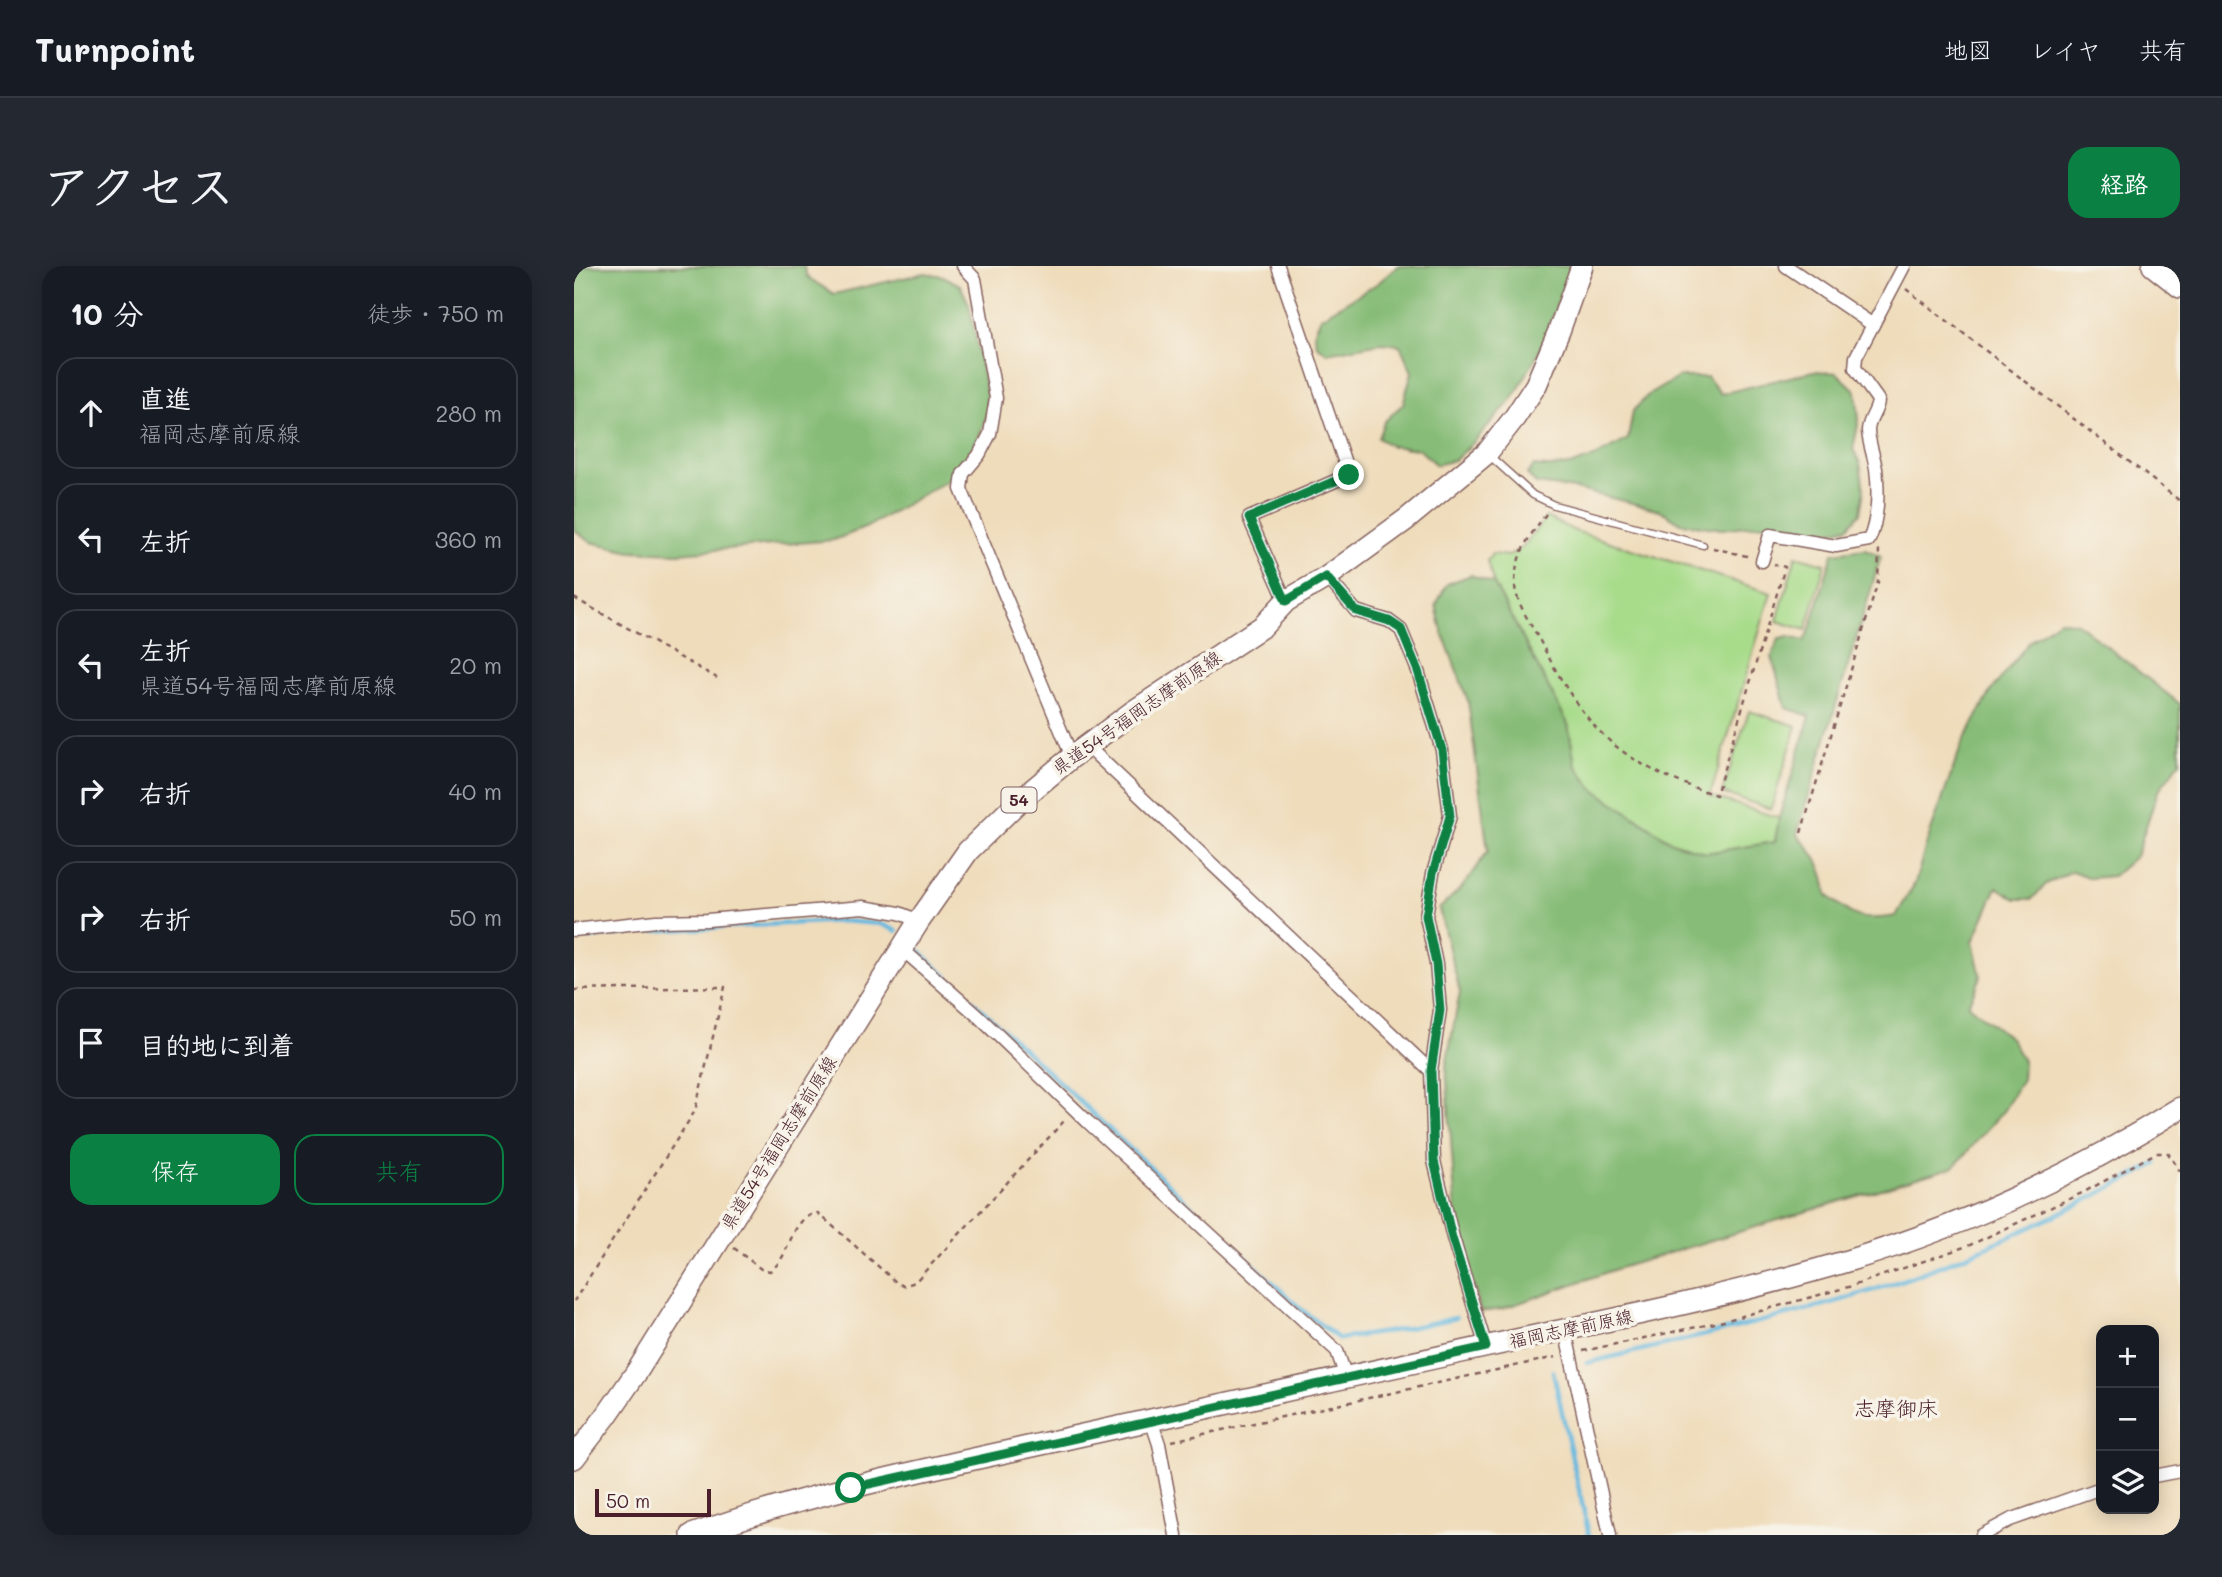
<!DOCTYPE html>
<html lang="ja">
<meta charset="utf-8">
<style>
body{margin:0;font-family:Mali,"Klee One",sans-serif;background:#242831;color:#f1f3f6}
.controls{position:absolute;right:21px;bottom:21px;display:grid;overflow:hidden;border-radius:14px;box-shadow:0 4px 18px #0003}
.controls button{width:63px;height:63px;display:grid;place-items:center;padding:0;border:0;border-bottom:2px solid #363941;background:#171b24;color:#f1f3f6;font:35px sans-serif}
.scale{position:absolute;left:21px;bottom:18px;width:116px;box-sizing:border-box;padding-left:7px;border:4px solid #4a1f2b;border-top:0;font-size:19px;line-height:24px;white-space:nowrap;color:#4a1f2b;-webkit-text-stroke:5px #f7f3e8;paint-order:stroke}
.stop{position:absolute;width:21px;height:21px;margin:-16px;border:5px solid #0b8043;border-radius:50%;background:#fff}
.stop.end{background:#0b8043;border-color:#fff;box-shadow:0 2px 7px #0008}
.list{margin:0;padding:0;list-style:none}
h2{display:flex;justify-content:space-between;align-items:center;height:91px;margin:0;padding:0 28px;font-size:30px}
h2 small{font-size:23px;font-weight:400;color:#9ea1a6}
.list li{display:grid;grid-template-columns:46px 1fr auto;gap:21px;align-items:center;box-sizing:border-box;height:112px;margin:0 14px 14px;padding:0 14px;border:2px solid #363941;border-radius:21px}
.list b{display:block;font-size:26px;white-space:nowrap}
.list p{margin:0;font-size:23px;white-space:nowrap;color:#9ea1a6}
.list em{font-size:23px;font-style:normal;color:#9ea1a6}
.actions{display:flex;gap:14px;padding:21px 28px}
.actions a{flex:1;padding:16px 0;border:2px solid #0b8043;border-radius:21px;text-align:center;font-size:24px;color:#0b8043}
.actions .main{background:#0b8043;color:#fff}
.icon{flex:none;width:38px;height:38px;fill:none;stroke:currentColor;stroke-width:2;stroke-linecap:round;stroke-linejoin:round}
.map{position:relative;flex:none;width:1606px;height:1269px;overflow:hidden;border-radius:21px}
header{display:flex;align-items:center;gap:42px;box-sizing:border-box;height:98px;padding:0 35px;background:#171b24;border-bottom:2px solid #363941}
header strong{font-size:33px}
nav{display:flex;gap:38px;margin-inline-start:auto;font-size:24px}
.intro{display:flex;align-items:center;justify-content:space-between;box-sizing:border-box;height:168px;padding:0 42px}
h1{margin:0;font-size:49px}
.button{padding:18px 32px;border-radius:21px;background:#0b8043;color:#fff;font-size:24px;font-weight:700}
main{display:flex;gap:42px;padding:0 42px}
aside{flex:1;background:#171b24;border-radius:21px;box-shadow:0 4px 18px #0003}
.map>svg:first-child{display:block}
.green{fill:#a8dc8b;stroke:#797e5b;stroke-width:2}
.forest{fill:#86bc77;stroke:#686e51;stroke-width:2}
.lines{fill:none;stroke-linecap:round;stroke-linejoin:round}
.stream{stroke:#62b8df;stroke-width:4.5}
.service-casing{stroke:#84615d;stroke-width:9}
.minor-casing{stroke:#84615d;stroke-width:15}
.secondary-casing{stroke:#84615d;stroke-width:22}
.primary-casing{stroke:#84615d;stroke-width:24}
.path{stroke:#84615d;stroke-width:2.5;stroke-dasharray:5 5;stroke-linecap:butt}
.service{stroke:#fff;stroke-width:6}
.minor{stroke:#fff;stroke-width:12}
.secondary{stroke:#fff;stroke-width:19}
.primary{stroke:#fff;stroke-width:21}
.route{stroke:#0b8043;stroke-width:9}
.labels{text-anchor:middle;stroke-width:7;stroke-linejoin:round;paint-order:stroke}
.shield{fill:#f7f3e8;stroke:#7e5f64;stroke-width:2}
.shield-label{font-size:16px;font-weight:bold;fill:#4a1f2b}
.street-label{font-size:18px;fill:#4a1f2b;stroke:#f7f3e8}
.quarter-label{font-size:21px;fill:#4a1f2b;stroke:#f7f3e8}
</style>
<header>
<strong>Turnpoint</strong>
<nav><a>地図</a><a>レイヤ</a><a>共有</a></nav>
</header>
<div class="intro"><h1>アクセス</h1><a class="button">経路</a></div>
<main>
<aside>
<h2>10 分<small>徒歩 · 750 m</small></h2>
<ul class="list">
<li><svg class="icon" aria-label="ahead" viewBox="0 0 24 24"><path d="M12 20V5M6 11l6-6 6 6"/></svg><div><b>直進</b><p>福岡志摩前原線</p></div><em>280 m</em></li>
<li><svg class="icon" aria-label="left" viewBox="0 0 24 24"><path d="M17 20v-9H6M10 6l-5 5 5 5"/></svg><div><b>左折</b></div><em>360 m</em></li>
<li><svg class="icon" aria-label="left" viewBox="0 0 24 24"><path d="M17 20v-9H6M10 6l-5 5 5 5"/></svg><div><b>左折</b><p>県道54号福岡志摩前原線</p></div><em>20 m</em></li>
<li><svg class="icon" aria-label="right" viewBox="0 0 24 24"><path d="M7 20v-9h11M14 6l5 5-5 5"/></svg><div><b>右折</b></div><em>40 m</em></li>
<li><svg class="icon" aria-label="right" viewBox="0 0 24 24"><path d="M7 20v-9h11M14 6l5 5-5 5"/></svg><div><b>右折</b></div><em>50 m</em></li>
<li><svg class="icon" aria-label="arrive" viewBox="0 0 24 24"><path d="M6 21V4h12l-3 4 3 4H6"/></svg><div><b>目的地に到着</b></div></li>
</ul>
<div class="actions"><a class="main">保存</a><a>共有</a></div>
</aside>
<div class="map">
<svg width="1606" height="1269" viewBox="0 0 1606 1269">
<rect width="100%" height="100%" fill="#f7f3e8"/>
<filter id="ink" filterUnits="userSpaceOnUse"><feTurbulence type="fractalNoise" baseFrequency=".0143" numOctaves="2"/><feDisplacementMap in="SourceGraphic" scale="14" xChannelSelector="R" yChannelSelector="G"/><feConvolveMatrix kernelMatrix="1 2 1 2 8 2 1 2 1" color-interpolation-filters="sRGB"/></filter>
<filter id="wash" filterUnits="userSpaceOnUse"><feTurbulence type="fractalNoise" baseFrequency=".00686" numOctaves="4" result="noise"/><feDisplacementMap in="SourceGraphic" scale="28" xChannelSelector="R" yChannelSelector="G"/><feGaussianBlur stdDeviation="1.57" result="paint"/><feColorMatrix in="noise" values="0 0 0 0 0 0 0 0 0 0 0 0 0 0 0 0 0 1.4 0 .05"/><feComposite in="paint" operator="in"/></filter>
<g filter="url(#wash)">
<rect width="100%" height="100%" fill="#efdcbb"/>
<!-- green -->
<g class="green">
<polygon points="972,251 1001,265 1197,327 1136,530 1205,552 1201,576 1131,587 1098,576 1018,522 1001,498 994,458 920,318 913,295 918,288 935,290 949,281"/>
<polygon points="1222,290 1251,298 1232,364 1203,355"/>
<polygon points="1175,445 1223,460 1197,543 1148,527"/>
</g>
<!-- forest -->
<g class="forest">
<polygon points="0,0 230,0 233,11 260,28 351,7 369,10 386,19 395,38 415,140 409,161 399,183 379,211 293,261 260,274 104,287 57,285 17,276 0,264"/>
<polygon points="824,0 997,0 968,80 940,131 902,174 881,194 862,199 845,183 817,180 804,172 810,156 829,138 838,106 826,79 807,77 753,87 743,79 740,67 747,51 804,17"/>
<path d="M1240 105 1263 107 1282 125 1285 154 1279 183 1286 197 1290 224 1286 247 1274 261 1250 267 1189 258 1148 263 1107 257 1086 244 1001 223 962 218 953 208 960 200C998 205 1023 191 1054 173L1059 145 1073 130 1105 111H1133L1147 128Z"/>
<path d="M1291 283 1307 290 1223 568C1241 588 1251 602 1253 629 1280 652 1286 656 1322 650L1341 617 1353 576 1388 478 1418 424 1455 376 1485 354 1503 357 1606 438V496L1584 525 1562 590 1539 610 1516 612 1498 605 1472 618 1458 633H1442L1423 621 1399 676 1407 711 1394 739 1437 773 1449 795 1448 813 1430 844 1380 901 1042 1003 928 1043 907 1046 883 962 872 800 886 726 865 643 889 620 914 585 894 435 868 365 862 339 873 318 897 309 920 318 994 458 1001 498 1018 522 1098 576 1132 587 1201 576 1205 552 1236 450 1212 442 1198 391 1205 373 1215 371 1230 375 1236 363 1259 287Z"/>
</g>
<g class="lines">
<!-- stream -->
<g class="stream">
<polyline points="0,673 74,665 267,655 307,658 323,665"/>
<polyline points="341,681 729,1045 765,1073 819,1065 882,1052"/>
<path d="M1013 1097C1099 1076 1186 1058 1271 1033 1379 1001 1482 951 1582 898"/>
<polyline points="979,1105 1015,1269"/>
</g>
</g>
</g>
<g filter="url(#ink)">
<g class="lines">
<!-- service casing -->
<g class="service-casing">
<polyline id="service" points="917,191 959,229 980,239 1129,279"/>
</g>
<!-- minor casing -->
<g class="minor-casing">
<g id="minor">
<polyline points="389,0 401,13 422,132 416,168 405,189 389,208 387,223 498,491"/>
<polyline points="704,0 775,209 675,252 712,335"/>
<polyline points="1212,0 1299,59"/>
<path d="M1188 295 1196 269 1262 280 1295 274C1304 254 1305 225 1302 203 1300 190 1295 178 1294 165 1294 153 1304 145 1304 134L1281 102 1282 91 1330 0"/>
<polyline points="753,311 782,345 815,355 827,364 844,405 868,484 876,550 859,607 852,650 862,698 866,744 857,805 860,895 879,972 912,1081"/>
<polyline points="513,480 857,805"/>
<polyline points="0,664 82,655 133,654 289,641 325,647 345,655"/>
<polyline points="328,683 404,750 514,856 763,1085 772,1111"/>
<polyline points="991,1064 1036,1269"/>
<polyline points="577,1154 585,1178 602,1269"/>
<polyline points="1580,1210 1606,1205"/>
<polyline points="1408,1269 1436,1254 1527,1222"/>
</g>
</g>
<!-- secondary casing -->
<g class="secondary-casing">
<polyline id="secondary" points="1578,0 1606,22"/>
</g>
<!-- primary casing -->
<g class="primary-casing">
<g id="primary">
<polyline points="0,1192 33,1149 64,1104 345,655 394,585 444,536 498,491 560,445 689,360 712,335 753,311 833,253 913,187 941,151 962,119 985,65 1008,0"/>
<path d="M118 1269C243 1224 374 1199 504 1170 651 1138 799 1105 947 1073 1057 1050 1166 1027 1273 995 1391 960 1503 907 1606 842"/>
</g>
</g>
<!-- path -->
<g class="path">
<polyline points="1332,23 1606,235"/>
<path d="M972 248C955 271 941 288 941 319 941 334 957 359 965 373 980 402 997 433 1019 458 1050 495 1098 515 1142 529L1211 301 1200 298"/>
<polyline points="1139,282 1177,291"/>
<polyline points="0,332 143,412"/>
<polyline points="1227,567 1304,316 1305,283"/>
<polyline points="0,724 151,721 121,845 0,1035"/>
<path d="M160 982 187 1003 196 1005C219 989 214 952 244 947L323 1017 330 1020 341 1016 491 854"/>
<polyline points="1009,1085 1146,1056 1278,1020 1396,979 1510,926 1582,887 1594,887 1606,905"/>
<polyline points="598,1175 982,1091"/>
</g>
<!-- service -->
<use href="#service" class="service"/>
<!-- minor -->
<use href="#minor" class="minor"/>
<!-- secondary -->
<use href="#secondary" class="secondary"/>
<!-- primary -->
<use href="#primary" class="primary"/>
</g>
</g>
<g class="lines" filter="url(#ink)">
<!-- route -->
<polyline class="route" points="277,1222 912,1081 878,972 860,895 857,805 866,744 862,698 852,650 859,607 876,550 868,484 844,405 827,363 815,355 782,345 752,311 712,335 675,252 775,209"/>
</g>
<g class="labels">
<!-- shield labels -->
<rect class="shield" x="427.5" y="521.5" width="35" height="25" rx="5"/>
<g class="shield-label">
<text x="445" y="540">54</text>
</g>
<!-- street labels -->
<g class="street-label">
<text transform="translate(563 447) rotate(-35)" y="6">県道54号福岡志摩前原線</text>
<text transform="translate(205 877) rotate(-58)" y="6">県道54号福岡志摩前原線</text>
<text transform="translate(997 1063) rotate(-12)" y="6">福岡志摩前原線</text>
</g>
<!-- quarter labels -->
<g class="quarter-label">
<text x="1322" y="1150">志摩御床</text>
</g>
</g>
</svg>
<div class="controls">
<button>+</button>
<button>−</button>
<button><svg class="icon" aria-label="layers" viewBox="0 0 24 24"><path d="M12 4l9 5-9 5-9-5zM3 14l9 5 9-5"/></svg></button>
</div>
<div class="scale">50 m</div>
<div class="stop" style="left:277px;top:1222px"></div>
<div class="stop end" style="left:775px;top:209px"></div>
</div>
</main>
